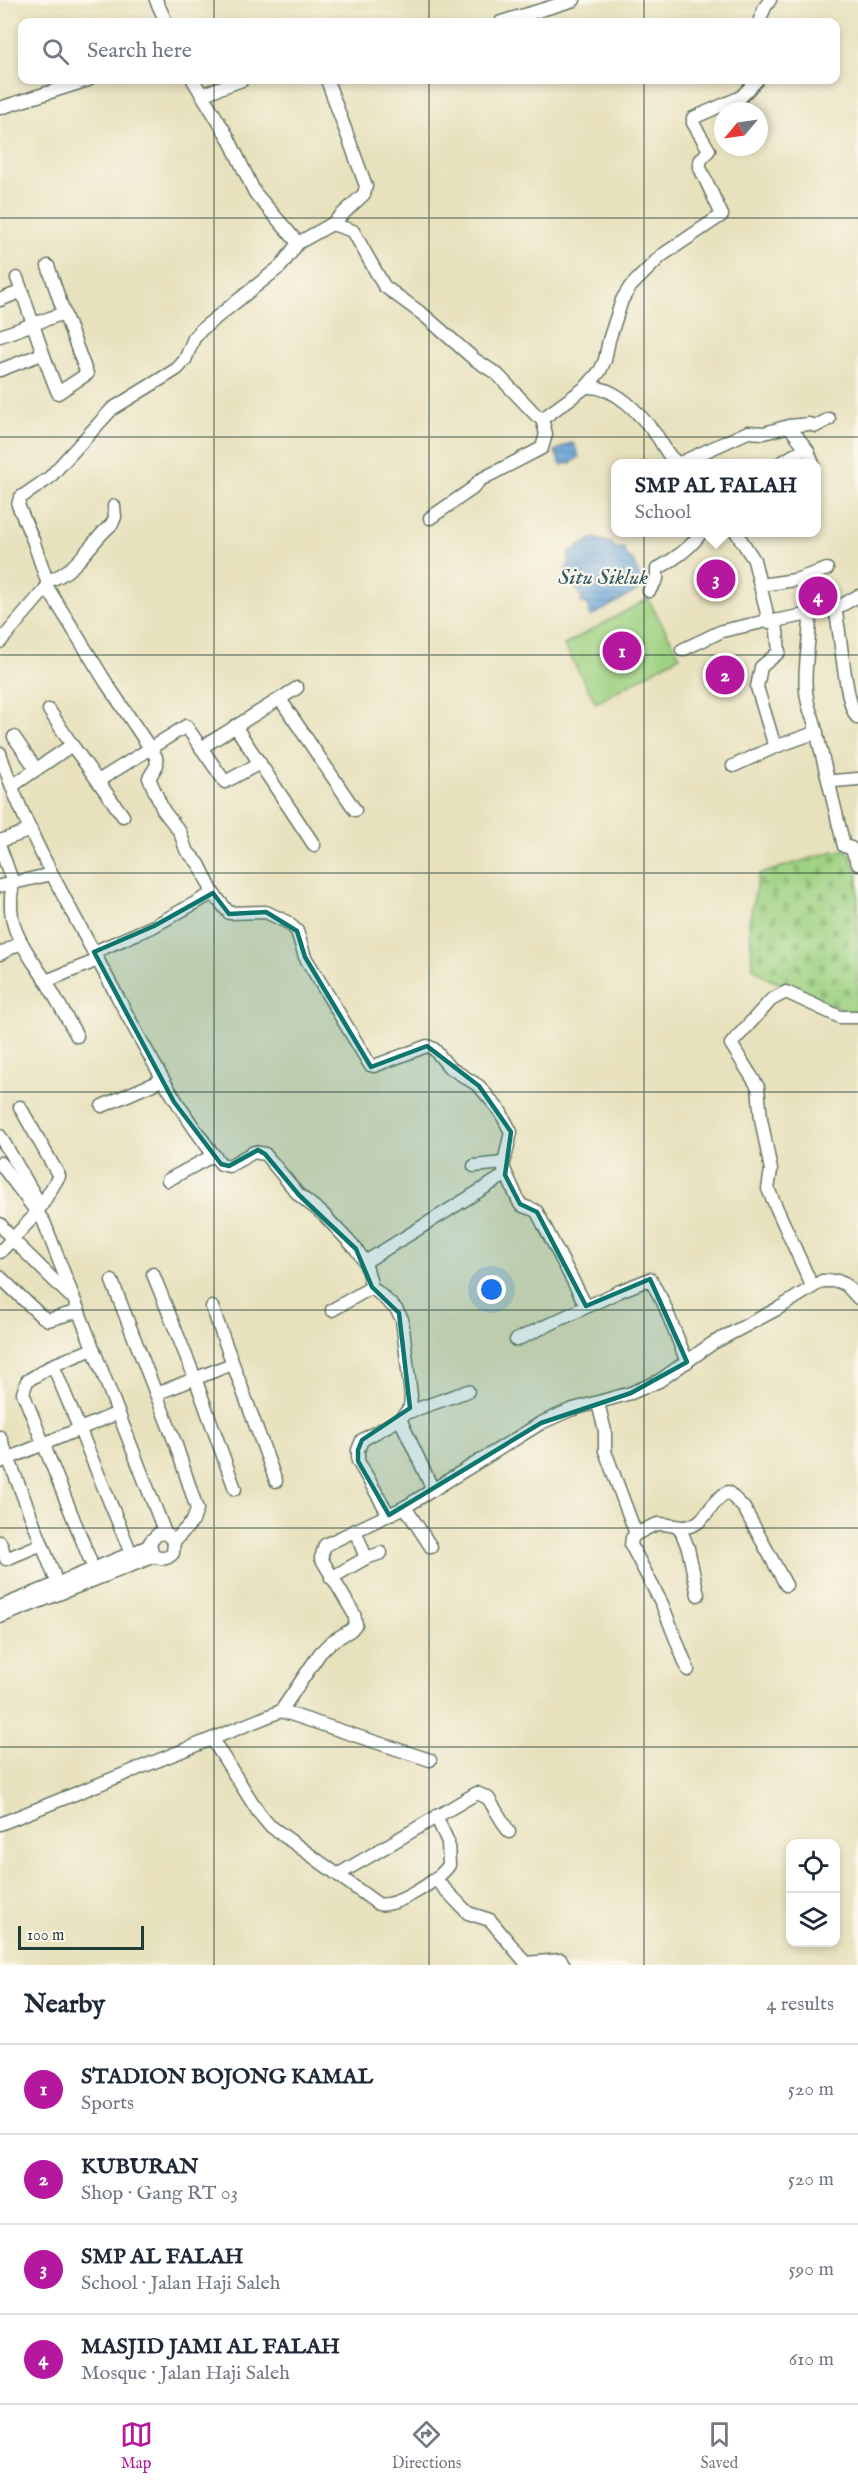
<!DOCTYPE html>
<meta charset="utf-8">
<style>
body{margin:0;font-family:"IM FELL English",serif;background:#f6f6f7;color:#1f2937}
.controls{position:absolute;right:18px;bottom:18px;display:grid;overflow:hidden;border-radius:12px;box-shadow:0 3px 9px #0003}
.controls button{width:54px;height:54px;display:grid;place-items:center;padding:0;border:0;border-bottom:2px solid #e0e1e3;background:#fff;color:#1f2937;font:30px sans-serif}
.compass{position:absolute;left:714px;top:102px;width:54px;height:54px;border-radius:50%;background:#fff;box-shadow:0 3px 9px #0003;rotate:241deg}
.scale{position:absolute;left:18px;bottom:15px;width:126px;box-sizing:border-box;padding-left:6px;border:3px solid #1f3d34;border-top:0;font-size:16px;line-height:21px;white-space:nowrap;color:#1f3d34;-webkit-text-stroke:4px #fbf7ec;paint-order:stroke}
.you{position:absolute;left:492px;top:1290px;width:21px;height:21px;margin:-15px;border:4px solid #fff;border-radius:50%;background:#1a73e8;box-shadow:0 0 0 9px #1a73e833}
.badge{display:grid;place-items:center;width:39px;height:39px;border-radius:50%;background:#b5179e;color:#fff;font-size:20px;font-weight:700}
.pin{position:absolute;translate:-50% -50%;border:3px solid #fff;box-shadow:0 2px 6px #0006}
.popup{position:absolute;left:611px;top:459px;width:210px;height:78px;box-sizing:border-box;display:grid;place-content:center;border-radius:12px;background:#fff;filter:drop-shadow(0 2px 4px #0005);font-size:20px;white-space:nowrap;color:#747a83}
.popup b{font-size:22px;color:#1f2937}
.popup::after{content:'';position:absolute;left:50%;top:100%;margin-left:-12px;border:12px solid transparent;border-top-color:#fff}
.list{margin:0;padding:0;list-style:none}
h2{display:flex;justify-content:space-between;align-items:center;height:78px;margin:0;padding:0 24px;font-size:26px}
h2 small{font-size:20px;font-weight:400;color:#747a83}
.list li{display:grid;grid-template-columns:39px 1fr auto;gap:18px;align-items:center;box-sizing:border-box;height:90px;padding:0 24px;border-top:2px solid #e0e1e3}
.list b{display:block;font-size:22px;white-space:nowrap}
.list p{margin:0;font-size:20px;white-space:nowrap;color:#747a83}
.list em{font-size:20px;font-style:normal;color:#747a83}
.icon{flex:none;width:33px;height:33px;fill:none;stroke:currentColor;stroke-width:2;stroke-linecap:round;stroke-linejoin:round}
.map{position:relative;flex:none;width:858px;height:1965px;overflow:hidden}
.search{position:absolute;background:#fff;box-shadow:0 3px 9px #0003;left:18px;right:18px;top:18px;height:66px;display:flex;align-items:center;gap:15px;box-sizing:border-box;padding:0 21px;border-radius:12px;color:#747a83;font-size:22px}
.sheet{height:438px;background:#fff}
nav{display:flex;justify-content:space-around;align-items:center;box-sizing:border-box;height:84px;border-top:2px solid #e0e1e3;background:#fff;font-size:16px;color:#747a83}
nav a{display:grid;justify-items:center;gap:3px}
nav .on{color:#b5179e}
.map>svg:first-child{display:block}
.cemetery{fill:url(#cemetery-stones);stroke:#5f885b;stroke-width:1.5}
.park{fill:#9fd282;stroke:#5f885b;stroke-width:1.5}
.water{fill:url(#water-rules);stroke:#447086;stroke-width:1.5}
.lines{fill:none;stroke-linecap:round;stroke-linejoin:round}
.minor-casing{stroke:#657664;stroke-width:15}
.minor{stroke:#fff;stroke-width:12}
.marked{fill:#0f766e;fill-opacity:0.2;stroke:#0f766e;stroke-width:4.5;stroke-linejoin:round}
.grid{fill:none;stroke:#1f3d34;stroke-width:1.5;stroke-opacity:0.55}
.labels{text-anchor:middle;stroke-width:4.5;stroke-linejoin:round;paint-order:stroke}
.water-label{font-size:22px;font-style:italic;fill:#355b65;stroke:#fbf7ec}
</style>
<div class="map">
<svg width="858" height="1965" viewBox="0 0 858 1965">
<defs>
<pattern id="cemetery-stones" width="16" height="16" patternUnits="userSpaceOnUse" patternTransform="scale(1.5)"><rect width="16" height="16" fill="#9fd282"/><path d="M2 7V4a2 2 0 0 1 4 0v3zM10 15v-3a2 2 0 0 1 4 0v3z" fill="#88b571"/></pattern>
<pattern id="water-rules" width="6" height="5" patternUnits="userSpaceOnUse" patternTransform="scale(1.5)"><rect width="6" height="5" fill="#68a2d8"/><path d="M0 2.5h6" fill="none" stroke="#5585b0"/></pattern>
</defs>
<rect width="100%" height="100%" fill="#fbf7ec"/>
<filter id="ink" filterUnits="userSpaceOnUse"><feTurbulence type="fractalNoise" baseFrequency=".0167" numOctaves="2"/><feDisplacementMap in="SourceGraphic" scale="12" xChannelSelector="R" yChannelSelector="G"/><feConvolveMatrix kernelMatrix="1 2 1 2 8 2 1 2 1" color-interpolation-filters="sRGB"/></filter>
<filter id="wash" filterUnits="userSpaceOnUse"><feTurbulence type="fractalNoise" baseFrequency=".008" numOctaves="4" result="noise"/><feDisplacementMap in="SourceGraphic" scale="24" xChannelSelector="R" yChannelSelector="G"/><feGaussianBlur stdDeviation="1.35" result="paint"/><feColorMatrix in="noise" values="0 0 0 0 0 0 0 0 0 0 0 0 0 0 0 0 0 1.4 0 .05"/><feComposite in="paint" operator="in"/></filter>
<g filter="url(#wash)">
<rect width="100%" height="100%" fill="#e8e1bd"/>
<!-- cemetery -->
<polygon class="cemetery" points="848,850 858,875 858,1012 847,1012 767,978 753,967 749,921 759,874 834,851"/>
<!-- park -->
<polygon class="park" points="648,599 680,656 596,703 564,645"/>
<!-- water -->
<g class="water">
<polygon points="570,443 574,444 579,457 571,463 561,465 555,451"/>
<polygon points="593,538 611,543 615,548 624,548 626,555 633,561 644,587 590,617 588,605 581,602 582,598 565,571 569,562 568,553"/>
</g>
</g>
<g filter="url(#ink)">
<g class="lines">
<!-- minor casing -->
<g class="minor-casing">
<g id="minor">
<polyline points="156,0 166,22"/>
<polyline points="501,22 574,0"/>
<polyline points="759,22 765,7 770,0"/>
<polyline points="193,80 228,137 255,193 298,243"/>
<polyline points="327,80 366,186 364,194 332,224"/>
<polyline points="203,94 242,80"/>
<polyline points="0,108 88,80"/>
<polyline points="48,266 64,313"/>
<polyline points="0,300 22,291"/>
<path d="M0 336 64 313 87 374 58 393C42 355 31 316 17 278"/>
<polyline points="0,370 42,354"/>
<path d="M586 387C616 385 640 414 657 436 664 446 669 460 681 464"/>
<polyline points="789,426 808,451 813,464"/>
<polyline points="680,463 748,432 764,433 789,426 809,424 816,426 829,419"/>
<polyline points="779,464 806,448"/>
<polyline points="430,518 472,489 480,480 542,448 546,434 542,419"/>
<polyline points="736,532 754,560 769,622 835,609 858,596"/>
<path d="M47 581C78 572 88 544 112 524L115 517 114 506"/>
<polyline points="761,585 795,580 827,569"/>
<polyline points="47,587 107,684 156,757 157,765 149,778 163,810 180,832 186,850 199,864 213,893 154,926 94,952"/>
<path d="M649 591 657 579V569C673 560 692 548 701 532"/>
<path d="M835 609C841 631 845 708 858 718"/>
<path d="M810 616C810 649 798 686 813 718L844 846 851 848 858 864"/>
<polyline points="0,642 47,587 47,581 33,540 18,505 20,498 49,478 112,409 177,369 185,360 194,338 202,329 281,266 298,243 332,224 353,231 384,286 425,316 474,359 497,374 536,415 542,419 586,387 600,371 605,360 609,340 622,300 630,287 661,256 722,215 700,168 700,161 709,150 693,123 693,118 741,97 757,80"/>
<polyline points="682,650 722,631 767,621"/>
<polyline points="280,699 355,810"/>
<polyline points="49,710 72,745"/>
<polyline points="235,726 314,845"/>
<polyline points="14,737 36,769"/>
<polyline points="775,747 817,732"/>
<polyline points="201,748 297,688"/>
<path d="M0 753C24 829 65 898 102 968 139 1036 172 1104 221 1164L229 1166 254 1152 265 1154 299 1195 323 1214 356 1249 365 1262 372 1287 396 1309 402 1319 411 1396 410 1408 400 1419 362 1440 358 1450V1461L389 1515"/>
<polyline points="733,766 775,747 757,687 761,667 779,652 776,621"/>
<polyline points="98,781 186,726 225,782 260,763"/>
<polyline points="834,781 858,779"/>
<polyline points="12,786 72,745 123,816"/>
<polyline points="0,841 31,830"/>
<polyline points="0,847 13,883 0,886"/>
<path d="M52 874 13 883C4 927 24 947 46 981L98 960"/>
<path d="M213 893 229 913 266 912 287 922 297 931 305 957 370 1065 374 1066 427 1046 434 1049 449 1067 479 1086 500 1111 511 1132 503 1167 520 1204C526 1209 532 1207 537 1212L586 1306"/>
<polyline points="0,954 20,943"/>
<polyline points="46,981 77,1036"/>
<polyline points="102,1106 162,1080"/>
<polyline points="0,1136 41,1206"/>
<path d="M0 1163 44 1222 165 1533 174 1541 173 1553C167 1560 159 1560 152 1553L150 1542 158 1534 165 1533"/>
<polyline points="474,1166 503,1163"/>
<polyline points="168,1180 214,1155"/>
<polyline points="0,1224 12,1239 70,1296"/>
<polyline points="0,1252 37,1213 59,1176 20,1107"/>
<polyline points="365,1262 505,1175"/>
<polyline points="153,1274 195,1378 235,1489"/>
<polyline points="0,1277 40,1315 48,1320 79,1311"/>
<polyline points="112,1281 176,1445 197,1509 193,1521 174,1541"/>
<polyline points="812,1286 768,1189 771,1170 761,1119 758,1087 731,1044 771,1000 786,992 840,1017 858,1017"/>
<polyline points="212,1307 276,1481"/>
<polyline points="332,1310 372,1287"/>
<polyline points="516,1340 620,1291 650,1279 663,1302 687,1362"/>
<polyline points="93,1349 53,1365 128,1546"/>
<polyline points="53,1365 27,1381 23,1393 90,1560"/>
<polyline points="156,1394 232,1364"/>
<path d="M598 1403 605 1431V1451L636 1534C643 1531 650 1526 658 1524 671 1523 681 1531 695 1524 709 1517 712 1499 728 1492L744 1508 786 1585"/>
<polyline points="406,1413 468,1391"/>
<polyline points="400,1419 433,1490"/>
<polyline points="0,1437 54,1575"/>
<polyline points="0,1462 118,1413"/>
<polyline points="405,1507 431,1547"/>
<polyline points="680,1528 688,1548 698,1595"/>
<polyline points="355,1530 366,1558"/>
<polyline points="636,1534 632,1538 631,1545 662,1604 688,1670"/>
<polyline points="0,1542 6,1559 42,1544"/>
<polyline points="331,1578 366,1558 381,1553"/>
<polyline points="0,1607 149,1546"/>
<polyline points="0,1617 155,1556"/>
<polyline points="281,1711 430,1760"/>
<path d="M212 1739 259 1813 269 1825 378 1904C396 1908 439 1880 449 1865L448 1842 436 1816"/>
<polyline points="0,1824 281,1711 320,1653 331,1642 351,1630 356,1624 354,1614 321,1558 325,1545 405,1507 541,1423 570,1410 631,1393 659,1381 713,1343 779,1308 822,1281 838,1281 846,1285 858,1298"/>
<polyline points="339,1874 477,1793 488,1798 509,1832"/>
<polyline points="436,1880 468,1913 490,1920 526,1963 561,1960 564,1965"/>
</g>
</g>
<!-- minor -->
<use href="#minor" class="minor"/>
</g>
</g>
<!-- marked area -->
<path class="marked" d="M213 893 229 914 266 912 297 931 305 957 371 1067 427 1046 479 1086 511 1132 505 1175 520 1204 537 1212 586 1306 650 1279 687 1362 631 1393 541 1423 389 1515 358 1461V1450L362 1440 410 1408 399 1313 372 1287 356 1249 299 1195 265 1154 258 1150 229 1166 221 1164 174 1102 94 952 154 926Z"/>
<!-- grid -->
<path class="grid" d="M214 0V22M429 0V22M644 0V22M214 80V1965M429 80V1965M644 80V1965M0 218H858M0 437H858M0 655H858M0 873H858M0 1092H858M0 1310H858M0 1528H858M0 1747H858"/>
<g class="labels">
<!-- water labels -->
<g class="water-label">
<text x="603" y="584">Situ Sikluk</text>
</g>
</g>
</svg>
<div class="controls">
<button><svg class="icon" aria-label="locate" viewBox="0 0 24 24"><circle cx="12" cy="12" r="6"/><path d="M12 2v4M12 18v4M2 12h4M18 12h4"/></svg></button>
<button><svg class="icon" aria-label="layers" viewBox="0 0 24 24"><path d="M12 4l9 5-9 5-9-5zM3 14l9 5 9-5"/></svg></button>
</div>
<svg class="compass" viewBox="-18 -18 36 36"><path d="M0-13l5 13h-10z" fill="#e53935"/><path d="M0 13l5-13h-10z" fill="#747a83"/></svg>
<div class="scale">100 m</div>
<div class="you"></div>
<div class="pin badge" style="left:622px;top:651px">1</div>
<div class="pin badge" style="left:725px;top:675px">2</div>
<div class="pin badge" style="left:716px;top:579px">3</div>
<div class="popup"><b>SMP AL FALAH</b>School</div>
<div class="pin badge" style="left:818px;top:596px">4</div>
<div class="search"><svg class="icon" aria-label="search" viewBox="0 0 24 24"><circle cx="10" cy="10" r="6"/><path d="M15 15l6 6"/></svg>Search here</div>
</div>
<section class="sheet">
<h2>Nearby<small>4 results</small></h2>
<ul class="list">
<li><span class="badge">1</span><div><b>STADION BOJONG KAMAL</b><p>Sports</p></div><em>520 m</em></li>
<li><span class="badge">2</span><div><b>KUBURAN</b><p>Shop · Gang RT 03</p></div><em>520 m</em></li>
<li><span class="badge">3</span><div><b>SMP AL FALAH</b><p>School · Jalan Haji Saleh</p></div><em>590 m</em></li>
<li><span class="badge">4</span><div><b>MASJID JAMI AL FALAH</b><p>Mosque · Jalan Haji Saleh</p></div><em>610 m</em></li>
</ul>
</section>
<nav>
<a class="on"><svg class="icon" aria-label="map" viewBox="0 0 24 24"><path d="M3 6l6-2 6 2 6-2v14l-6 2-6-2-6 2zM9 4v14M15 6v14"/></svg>Map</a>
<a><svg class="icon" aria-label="directions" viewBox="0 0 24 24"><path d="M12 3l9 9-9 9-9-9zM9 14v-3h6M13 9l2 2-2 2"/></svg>Directions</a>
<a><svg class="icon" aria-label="saved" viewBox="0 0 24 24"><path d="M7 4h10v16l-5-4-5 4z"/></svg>Saved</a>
</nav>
